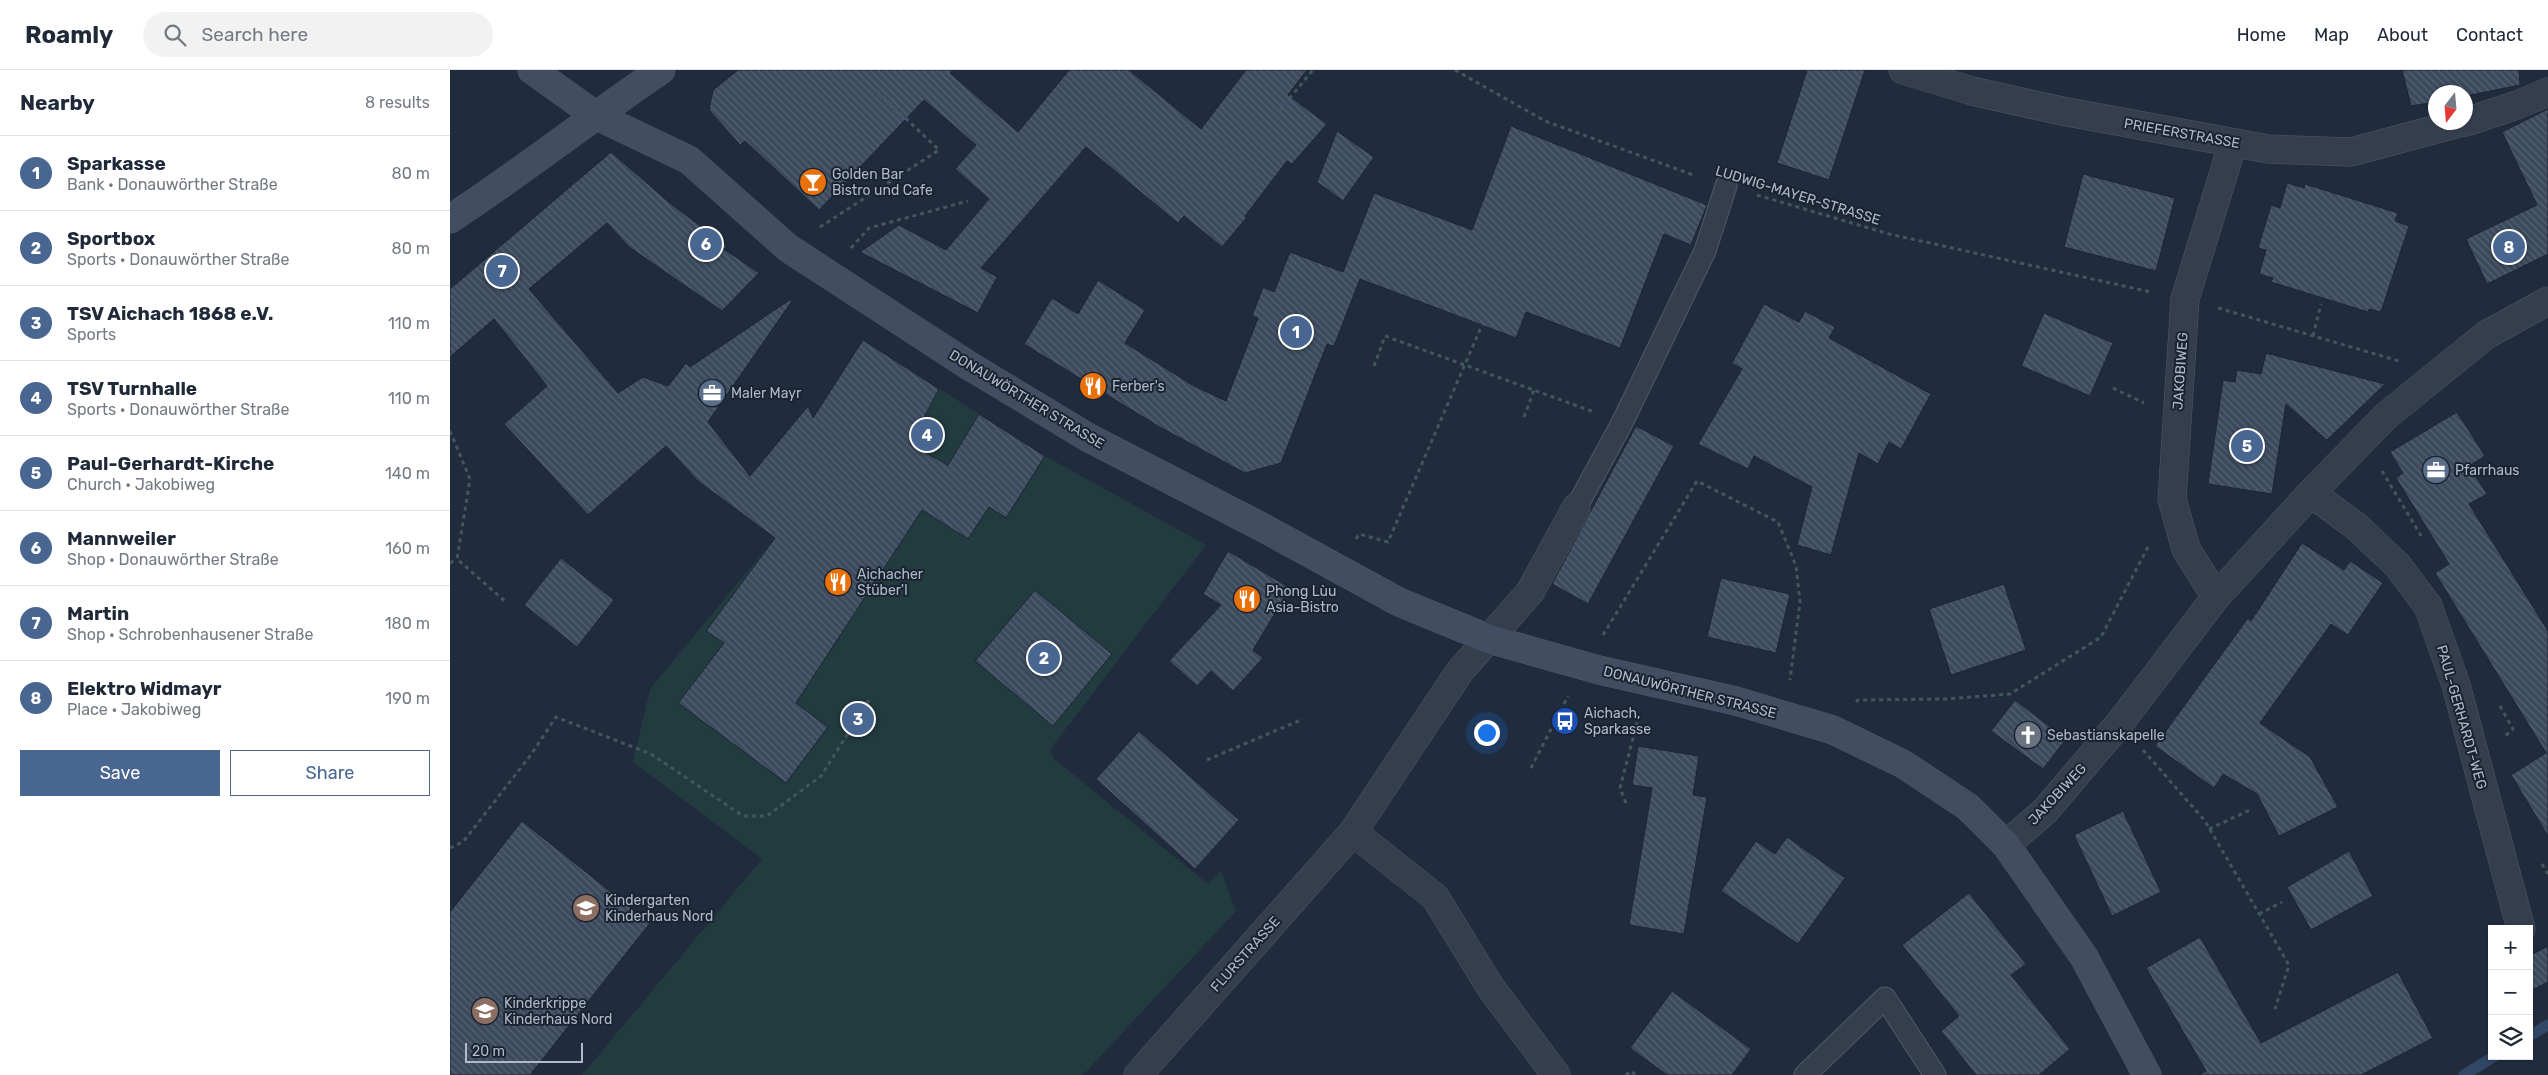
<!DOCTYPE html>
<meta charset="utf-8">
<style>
body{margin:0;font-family:Rubik,sans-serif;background:#f2f2f3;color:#1f2937}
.controls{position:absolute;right:15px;bottom:15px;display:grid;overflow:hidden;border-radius:0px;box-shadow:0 1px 4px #0004}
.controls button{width:45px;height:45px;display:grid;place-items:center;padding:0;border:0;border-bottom:1px solid #e0e1e3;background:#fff;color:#1f2937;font:25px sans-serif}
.compass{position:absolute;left:1978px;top:15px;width:45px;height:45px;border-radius:50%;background:#fff;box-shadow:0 1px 4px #0004;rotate:196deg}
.scale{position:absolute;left:15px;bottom:12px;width:118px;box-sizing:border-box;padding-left:5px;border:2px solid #afb9c9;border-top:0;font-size:14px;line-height:18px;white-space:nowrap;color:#afb9c9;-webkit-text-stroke:4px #192331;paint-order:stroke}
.you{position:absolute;left:1036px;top:662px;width:18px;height:18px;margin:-12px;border:4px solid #fff;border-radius:50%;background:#1a73e8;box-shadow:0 0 0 8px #1a73e833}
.badge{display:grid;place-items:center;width:32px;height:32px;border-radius:50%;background:#496691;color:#fff;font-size:16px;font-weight:700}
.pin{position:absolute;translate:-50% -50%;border:2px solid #fff;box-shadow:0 1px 5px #0006}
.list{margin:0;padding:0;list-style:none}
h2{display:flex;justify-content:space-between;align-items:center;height:65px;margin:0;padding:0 20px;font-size:21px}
h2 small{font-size:16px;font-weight:400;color:#747a83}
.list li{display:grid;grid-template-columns:32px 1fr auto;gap:15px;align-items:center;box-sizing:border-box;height:75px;padding:0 20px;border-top:1px solid #e0e1e3}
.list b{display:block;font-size:19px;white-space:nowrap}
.list p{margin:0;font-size:16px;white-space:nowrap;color:#747a83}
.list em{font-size:16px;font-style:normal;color:#747a83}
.actions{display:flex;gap:10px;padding:15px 20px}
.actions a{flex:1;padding:11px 0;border:1px solid #496691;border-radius:0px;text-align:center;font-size:18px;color:#496691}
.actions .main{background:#496691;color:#fff}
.icon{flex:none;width:28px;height:28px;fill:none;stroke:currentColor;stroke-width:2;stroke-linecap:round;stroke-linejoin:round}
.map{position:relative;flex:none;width:2098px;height:1005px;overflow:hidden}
header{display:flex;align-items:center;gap:30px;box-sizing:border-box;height:70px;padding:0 25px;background:#fff;border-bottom:1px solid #e0e1e3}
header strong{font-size:24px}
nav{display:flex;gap:28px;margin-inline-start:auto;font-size:18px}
.search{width:350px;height:45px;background:#f2f2f3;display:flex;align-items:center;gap:12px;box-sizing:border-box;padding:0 18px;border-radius:28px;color:#747a83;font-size:19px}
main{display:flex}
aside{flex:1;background:#fff}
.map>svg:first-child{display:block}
.grass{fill:#223b3e}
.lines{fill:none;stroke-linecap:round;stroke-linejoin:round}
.stream{stroke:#314766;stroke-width:11}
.building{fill:url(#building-back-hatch);stroke:#1b2533}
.service-casing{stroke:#4f5967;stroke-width:23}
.minor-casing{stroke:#4f5967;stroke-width:29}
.secondary-casing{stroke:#4f5967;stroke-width:29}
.path{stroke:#40585b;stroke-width:3;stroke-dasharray:4 4;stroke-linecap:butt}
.service{stroke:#343e4d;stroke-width:21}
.minor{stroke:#343e4d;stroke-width:28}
.secondary{stroke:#414d60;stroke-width:28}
.labels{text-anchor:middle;stroke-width:4;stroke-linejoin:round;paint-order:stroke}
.street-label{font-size:14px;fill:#afb9c9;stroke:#192331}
.poi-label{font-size:14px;fill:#afb9c9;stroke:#192331;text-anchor:start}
</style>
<header>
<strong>Roamly</strong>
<div class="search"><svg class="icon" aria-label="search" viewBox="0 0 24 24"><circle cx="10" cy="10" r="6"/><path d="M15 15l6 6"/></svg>Search here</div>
<nav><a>Home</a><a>Map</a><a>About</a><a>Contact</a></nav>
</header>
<main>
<aside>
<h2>Nearby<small>8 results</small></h2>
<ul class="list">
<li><span class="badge">1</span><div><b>Sparkasse</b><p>Bank · Donauwörther Straße</p></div><em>80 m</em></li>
<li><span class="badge">2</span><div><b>Sportbox</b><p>Sports · Donauwörther Straße</p></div><em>80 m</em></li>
<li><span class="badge">3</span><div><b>TSV Aichach 1868 e.V.</b><p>Sports</p></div><em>110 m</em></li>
<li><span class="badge">4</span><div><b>TSV Turnhalle</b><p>Sports · Donauwörther Straße</p></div><em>110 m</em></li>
<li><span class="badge">5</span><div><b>Paul-Gerhardt-Kirche</b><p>Church · Jakobiweg</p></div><em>140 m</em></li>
<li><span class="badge">6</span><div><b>Mannweiler</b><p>Shop · Donauwörther Straße</p></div><em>160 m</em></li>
<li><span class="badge">7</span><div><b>Martin</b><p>Shop · Schrobenhausener Straße</p></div><em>180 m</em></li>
<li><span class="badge">8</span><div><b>Elektro Widmayr</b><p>Place · Jakobiweg</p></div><em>190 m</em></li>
</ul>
<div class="actions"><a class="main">Save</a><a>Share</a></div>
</aside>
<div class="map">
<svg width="2098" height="1005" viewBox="0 0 2098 1005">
<defs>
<pattern id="building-back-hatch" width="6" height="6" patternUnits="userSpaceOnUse" patternTransform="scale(1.25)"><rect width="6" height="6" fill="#3b4a5d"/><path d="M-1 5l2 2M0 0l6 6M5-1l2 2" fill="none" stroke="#556273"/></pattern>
</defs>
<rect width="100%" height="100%" fill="#202c3d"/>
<!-- grass -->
<polygon class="grass" points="413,270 595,386 756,475 601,678 603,688 758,814 771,800 786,841 633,1005 132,1005 312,789 183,692 200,619 325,468 377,386 363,348"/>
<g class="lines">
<!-- stream -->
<g class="stream">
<polyline points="2079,966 2098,955"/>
<polyline points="2014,1005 2045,986"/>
</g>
</g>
<!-- building -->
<g class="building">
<polygon points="288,0 503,0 500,3 568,62 619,0 679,0 751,59 796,0 857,0 838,25 877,54 842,94 837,91 795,146 797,147 772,177 734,146 728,153 636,77 531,198 547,207 528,243 410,182 449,155 496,180 539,129 505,99 526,75 474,30 369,140 295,71 290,75 259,40 263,20"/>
<polygon points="1357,0 1415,0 1379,110 1327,93"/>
<polygon points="1952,0 2069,0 2070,15 2016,26 2016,22 1986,22 1986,32 1961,36"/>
<polygon points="2098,39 2098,184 2037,214 2016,169 2087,135 2052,62"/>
<polygon points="1061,56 1257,135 1241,175 1214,164 1170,278 1076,242 1066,268 910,209 884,276 877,274 831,393 795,403 708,356 574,274 602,228 628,244 648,210 695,240 675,273 744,316 776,331 808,248 802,246 813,217 824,222 840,182 893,202 924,123 1022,160"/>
<polygon points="887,61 924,87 893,131 867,112"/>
<polygon points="161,82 221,134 277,176 274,179 309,203 272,241 179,177 157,153 79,219 168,323 193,307 218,316 236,293 240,297 341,229 342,231 258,352 300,406 358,336 363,348 413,270 489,319 460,374 498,395 529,344 595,386 556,448 539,437 518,469 472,440 346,633 378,657 336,713 228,633 274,573 256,561 325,468 248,411 216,376 138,445 54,354 97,316 44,249 0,287 0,219"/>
<polygon points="1633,104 1725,128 1706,201 1614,177"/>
<polygon points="1837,113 1854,118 1855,114 1948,143 1945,151 1959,156 1931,242 1919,239 1918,242 1821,212 1823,208 1809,204 1816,180 1808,178 1821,135 1830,138"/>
<polygon points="1314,234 1349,252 1355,241 1385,257 1379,268 1481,324 1451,379 1439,372 1428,394 1409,383 1381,485 1347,475 1362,417 1304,386 1298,399 1248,374 1292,299 1282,293"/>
<polygon points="1594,243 1663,273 1640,326 1571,296"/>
<polygon points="1816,283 1935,314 1877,370 1836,334 1822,424 1758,414 1773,310 1785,312 1787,300 1811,304"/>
<polygon points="2007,342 2035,386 2019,396 2037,424 2019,434 2098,561 2098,766 2061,705 2096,683 1985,503 1999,494 1946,408 1953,403 1940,382"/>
<polygon points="1186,356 1224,376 1138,534 1102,514"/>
<polygon points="1852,473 1894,500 1900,491 1933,513 1898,565 1881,554 1810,653 1860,687 1888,737 1829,766 1807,724 1773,704 1764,718 1705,676 1798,548 1801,551"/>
<polygon points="778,481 840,518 803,580 813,588 783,621 761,601 747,616 719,591 771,535 753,524"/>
<polygon points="111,488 164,530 127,577 74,535"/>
<polygon points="1271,508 1340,524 1326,583 1257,567"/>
<polygon points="1554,514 1576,580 1501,605 1479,539"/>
<polygon points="585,520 662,584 603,656 525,591"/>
<polygon points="1565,630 1616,669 1593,699 1541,661"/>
<polygon points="689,661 789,750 745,799 646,709"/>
<polygon points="1188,676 1249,686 1243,725 1257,727 1234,864 1179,855 1202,718 1182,715"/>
<polygon points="1673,741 1711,822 1662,846 1624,765"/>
<polygon points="72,751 200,853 80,1005 0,1005 0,842"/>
<polygon points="1337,767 1395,808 1348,874 1271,821 1306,771 1325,784"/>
<polygon points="1899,781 1923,826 1861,860 1837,817"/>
<polygon points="1519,823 1576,894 1561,905 1620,979 1589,1005 1526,1005 1491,961 1509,946 1452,875"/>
<polygon points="1750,867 1811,973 1948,902 1983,968 1911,1005 1749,1005 1756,1001 1696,898"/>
<polygon points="2098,876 2098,912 2079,922 2079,886"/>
<polygon points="1222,921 1301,979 1282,1005 1217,1005 1180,978"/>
</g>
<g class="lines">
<!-- service casing -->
<g class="service-casing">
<g id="service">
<polyline points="1126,438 1172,353 1255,181 1276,116"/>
<polyline points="1355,1005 1435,928 1485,1005"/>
</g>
</g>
<!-- minor casing -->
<g class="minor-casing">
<g id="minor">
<polyline points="1453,0 1522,21 1612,41 1818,79 1901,82 2013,52"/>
<polyline points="2016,52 2067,35 2098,22"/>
<polyline points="1861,423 1907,457 1948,496 1978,536 2006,615 2071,859"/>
<polyline points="1766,527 1736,479 1722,429 1735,229 1783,73"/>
<polyline points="903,762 985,827 1041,918 1106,1005"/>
<polyline points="1556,775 1595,741 1669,654 1766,527 1861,423 1936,346 2036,265 2098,231"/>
<polyline points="688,1005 903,762 1010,601 1080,522 1126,438"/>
</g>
</g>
<!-- secondary casing -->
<g class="secondary-casing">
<g id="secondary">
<polyline points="82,0 145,45 239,90 338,178 518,295 639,368 810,456 949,532 1039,569 1149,600 1286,631 1383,660 1453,694 1518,737 1556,775 1634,887 1697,1005"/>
<path d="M0 149C72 102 140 48 211 0"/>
</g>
</g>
<!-- path -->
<g class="path">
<polyline points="1005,0 1095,51 1246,106"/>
<polyline points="824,47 863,0"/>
<polyline points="1307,125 1439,164 1701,222"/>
<polyline points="370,157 489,80 427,21"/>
<polyline points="401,178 419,158 518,131"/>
<polyline points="1768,238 1949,291"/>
<polyline points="1863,266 1871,234"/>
<polyline points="924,296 935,266 1144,342"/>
<polyline points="1663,318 1694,333"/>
<polyline points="1074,347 1084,320"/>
<polyline points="0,361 20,409 7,489 57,533"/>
<polyline points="1932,401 1973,469"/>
<polyline points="906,469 909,464 938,472 1032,255"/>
<polyline points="0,493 7,489"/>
<polyline points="1153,565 1247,411 1328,452 1346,496 1350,532 1340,610"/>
<polyline points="1406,632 1408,630 1496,629 1560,624 1651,567 1699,475"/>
<polyline points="2050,636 2063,659 2055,666"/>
<polyline points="1693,680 1755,751 1839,895 1825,939"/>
<polyline points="757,690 853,649"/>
<polyline points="1081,698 1118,626"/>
<polyline points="1176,733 1170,718 1189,645"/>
<polyline points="1759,759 1800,740"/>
<polyline points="0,778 13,772 80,686 106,647 201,684 293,746 317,746 371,706 421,627"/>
<polyline points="2092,794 2098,804"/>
<polyline points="1809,844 1832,832"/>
<polyline points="1176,1005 1181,1001 1186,1005"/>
</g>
<!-- service -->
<use href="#service" class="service"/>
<!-- minor -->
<use href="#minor" class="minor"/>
<!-- secondary -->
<use href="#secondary" class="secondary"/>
</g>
<!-- icons -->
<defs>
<g id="bar-disc" transform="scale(1.4375)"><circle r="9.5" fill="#e8710a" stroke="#192331"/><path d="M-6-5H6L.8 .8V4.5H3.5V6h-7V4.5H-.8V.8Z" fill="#fff"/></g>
<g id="restaurant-disc" transform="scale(1.4375)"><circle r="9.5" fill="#e8710a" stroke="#192331"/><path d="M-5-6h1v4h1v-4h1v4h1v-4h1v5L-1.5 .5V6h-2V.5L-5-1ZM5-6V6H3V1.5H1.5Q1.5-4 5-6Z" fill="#fff"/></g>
<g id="office-disc" transform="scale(1.4375)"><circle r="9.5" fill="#5c6f8a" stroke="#192331"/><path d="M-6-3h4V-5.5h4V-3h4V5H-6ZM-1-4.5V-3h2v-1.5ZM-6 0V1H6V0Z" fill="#fff"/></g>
<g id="bus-disc" transform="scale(1.4375)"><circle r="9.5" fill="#1a4fb4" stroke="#192331"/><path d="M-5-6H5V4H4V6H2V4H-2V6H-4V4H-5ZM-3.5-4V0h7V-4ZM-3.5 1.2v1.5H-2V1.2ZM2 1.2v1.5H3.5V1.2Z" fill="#fff"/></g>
<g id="church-disc" transform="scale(1.4375)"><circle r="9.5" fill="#6b7280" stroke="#192331"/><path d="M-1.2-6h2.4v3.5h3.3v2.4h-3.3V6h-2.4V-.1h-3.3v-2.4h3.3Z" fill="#fff"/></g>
<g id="school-disc" transform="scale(1.4375)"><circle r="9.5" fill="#8d6e63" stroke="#192331"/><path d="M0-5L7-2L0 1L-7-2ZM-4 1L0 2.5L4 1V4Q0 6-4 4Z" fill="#fff"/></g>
</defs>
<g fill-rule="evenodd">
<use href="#bar-disc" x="363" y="112"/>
<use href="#restaurant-disc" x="643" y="316"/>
<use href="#office-disc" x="262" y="323"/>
<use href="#office-disc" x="1986" y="400"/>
<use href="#restaurant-disc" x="388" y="512"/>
<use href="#restaurant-disc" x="797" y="529"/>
<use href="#bus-disc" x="1115" y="651"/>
<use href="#church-disc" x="1578" y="665"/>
<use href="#school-disc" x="136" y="838"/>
<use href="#school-disc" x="35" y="941"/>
</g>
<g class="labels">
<!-- street labels -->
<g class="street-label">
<text transform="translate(1732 63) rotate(10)" y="5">PRIEFERSTRASSE</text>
<text transform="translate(1348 125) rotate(17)" y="5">LUDWIG-MAYER-STRASSE</text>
<text transform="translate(1730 301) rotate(-86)" y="5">JAKOBIWEG</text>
<text transform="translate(577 329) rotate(31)" y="5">DONAUWÖRTHER STRASSE</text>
<text transform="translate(1240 622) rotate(14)" y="5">DONAUWÖRTHER STRASSE</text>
<text transform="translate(2012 647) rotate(74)" y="5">PAUL-GERHARDT-WEG</text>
<text transform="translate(1607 724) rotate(-47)" y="5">JAKOBIWEG</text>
<text transform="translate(795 884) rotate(-48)" y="5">FLURSTRASSE</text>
</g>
<!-- poi labels -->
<g class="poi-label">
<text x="382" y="109">Golden Bar<tspan x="382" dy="16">Bistro und Cafe</tspan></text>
<text x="662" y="321">Ferber's</text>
<text x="281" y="328">Maler Mayr</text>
<text x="2005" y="405">Pfarrhaus</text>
<text x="407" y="509">Aichacher<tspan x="407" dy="16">Stüber'l</tspan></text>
<text x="816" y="526">Phong Lùu<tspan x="816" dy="16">Asia-Bistro</tspan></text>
<text x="1134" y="648">Aichach,<tspan x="1134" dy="16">Sparkasse</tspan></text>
<text x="1597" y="670">Sebastianskapelle</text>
<text x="155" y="835">Kindergarten<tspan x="155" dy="16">Kinderhaus Nord</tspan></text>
<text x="54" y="938">Kinderkrippe<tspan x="54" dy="16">Kinderhaus Nord</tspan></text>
</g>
</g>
</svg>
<div class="controls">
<button>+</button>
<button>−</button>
<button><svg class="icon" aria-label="layers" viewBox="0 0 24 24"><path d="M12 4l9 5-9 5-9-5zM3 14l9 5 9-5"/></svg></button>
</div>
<svg class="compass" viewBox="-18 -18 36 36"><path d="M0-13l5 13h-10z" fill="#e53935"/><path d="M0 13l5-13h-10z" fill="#747a83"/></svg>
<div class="scale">20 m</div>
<div class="you"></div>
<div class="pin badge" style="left:846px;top:262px">1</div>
<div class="pin badge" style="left:594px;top:588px">2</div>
<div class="pin badge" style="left:408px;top:649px">3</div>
<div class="pin badge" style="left:477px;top:365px">4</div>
<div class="pin badge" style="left:1797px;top:376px">5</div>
<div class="pin badge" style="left:256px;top:174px">6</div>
<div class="pin badge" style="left:52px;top:201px">7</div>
<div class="pin badge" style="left:2059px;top:177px">8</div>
</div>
</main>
